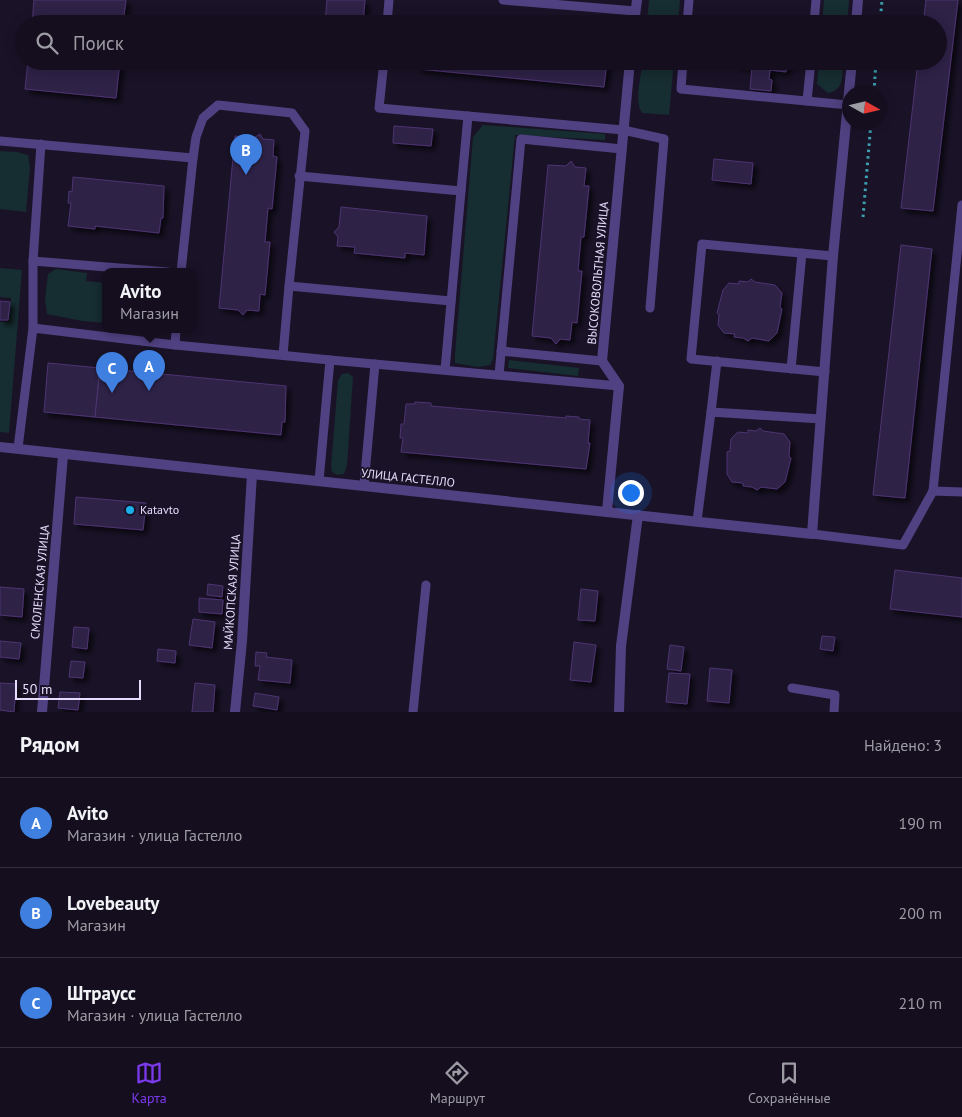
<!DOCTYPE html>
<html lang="ru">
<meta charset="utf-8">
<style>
body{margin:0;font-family:"PT Sans",sans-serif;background:#211c2b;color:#f1f3f6}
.compass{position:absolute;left:842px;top:85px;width:45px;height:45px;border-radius:50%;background:#140e1e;box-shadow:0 2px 12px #0003;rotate:98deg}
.scale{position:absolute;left:15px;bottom:12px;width:126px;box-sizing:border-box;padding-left:5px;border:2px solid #e6dcfc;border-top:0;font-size:14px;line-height:18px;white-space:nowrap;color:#e6dcfc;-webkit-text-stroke:4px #1a1328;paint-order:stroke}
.you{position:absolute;left:630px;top:492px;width:18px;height:18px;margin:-12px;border:4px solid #fff;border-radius:50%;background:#1a73e8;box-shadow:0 0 0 8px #1a73e833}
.badge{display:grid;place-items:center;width:32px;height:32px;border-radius:50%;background:#7c3aed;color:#fff;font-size:16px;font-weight:700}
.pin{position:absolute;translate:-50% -41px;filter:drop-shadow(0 1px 2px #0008)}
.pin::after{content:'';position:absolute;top:26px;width:18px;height:15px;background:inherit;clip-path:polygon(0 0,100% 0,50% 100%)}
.popup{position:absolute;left:102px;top:268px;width:95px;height:65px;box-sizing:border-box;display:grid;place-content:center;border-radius:10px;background:#140e1e;filter:drop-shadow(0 1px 4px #0005);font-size:16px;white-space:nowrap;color:#9d9ca4}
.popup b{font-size:19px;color:#f1f3f6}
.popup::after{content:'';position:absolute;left:50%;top:100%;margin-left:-10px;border:10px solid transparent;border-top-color:#140e1e}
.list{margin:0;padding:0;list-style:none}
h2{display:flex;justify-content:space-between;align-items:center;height:65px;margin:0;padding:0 20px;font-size:21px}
h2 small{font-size:16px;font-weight:400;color:#9d9ca4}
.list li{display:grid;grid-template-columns:32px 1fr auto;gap:15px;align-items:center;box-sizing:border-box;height:90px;padding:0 20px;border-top:1px solid #332e3c}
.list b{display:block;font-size:19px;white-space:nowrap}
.list p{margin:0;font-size:16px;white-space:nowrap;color:#9d9ca4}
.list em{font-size:16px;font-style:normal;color:#9d9ca4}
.icon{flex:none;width:28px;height:28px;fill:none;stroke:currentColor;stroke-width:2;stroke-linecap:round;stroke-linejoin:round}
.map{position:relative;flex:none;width:962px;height:712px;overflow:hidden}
.search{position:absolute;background:#140e1e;box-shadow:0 2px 12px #0003;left:15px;right:15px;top:15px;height:55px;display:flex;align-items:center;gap:12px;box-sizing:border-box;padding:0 18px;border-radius:28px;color:#9d9ca4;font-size:19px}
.sheet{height:335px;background:#140e1e}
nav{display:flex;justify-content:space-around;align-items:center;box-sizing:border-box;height:70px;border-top:1px solid #332e3c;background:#140e1e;font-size:14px;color:#9d9ca4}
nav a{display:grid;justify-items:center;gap:2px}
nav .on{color:#7c3aed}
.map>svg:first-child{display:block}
.green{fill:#162d31}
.building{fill:#2f2047;stroke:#4c3571;filter:url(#shadow)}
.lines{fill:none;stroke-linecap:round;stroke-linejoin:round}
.path{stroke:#3ca2b0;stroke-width:3;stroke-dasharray:2.5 4;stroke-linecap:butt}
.service{stroke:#504282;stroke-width:9}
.minor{stroke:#504282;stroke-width:10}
.poi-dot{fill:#1bafea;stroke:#1a1328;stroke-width:2}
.labels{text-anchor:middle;stroke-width:4;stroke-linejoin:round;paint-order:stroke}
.street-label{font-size:12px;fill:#e6dcfc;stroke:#1a1328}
.poi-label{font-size:12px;fill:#e6dcfc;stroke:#1a1328;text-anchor:start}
</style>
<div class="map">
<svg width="962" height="712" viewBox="0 0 962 712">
<defs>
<filter id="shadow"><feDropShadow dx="4.5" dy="4.5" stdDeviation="2.5" flood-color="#0009"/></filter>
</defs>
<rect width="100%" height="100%" fill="#1a1328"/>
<!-- green -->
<g class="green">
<polygon points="649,0 680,0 678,24 647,24"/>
<polygon points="824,0 849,0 847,24 822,24"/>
<path d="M643 61H674L669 115 642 113C634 99 641 77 643 61Z"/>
<path d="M819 61H843C842 75 845 90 828 93L817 84Z"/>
<polygon points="483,125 605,134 605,140 515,135 493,359 490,365 478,367 455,363 455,354 473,137"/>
<polygon points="0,151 17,152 28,155 30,167 26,212 0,209"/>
<polygon points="0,268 22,270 9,433 0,432 0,322 9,322 11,298 0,297"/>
<polygon points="56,269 87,273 86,281 105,283 105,323 82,321 47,314 45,300 48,274"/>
<polygon points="509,360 579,368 578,376 508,368"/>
<polygon points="348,373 353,377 347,465 344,474 337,475 332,472 331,467 338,380 342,374"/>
</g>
<!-- building -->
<g class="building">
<polygon points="34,0 126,0 123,24 32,24"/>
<polygon points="327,0 365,0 363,24 325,24"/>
<polygon points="926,0 958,0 933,211 901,208 918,61 938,61 938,24 923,24"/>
<polygon points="748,20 783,24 748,24"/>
<polygon points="28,61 120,61 116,98 25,89"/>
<polygon points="419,61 607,61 604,87 418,69"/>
<polygon points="735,61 796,61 795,65 787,64 786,72 770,70 769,79 772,80 771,91 750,89 752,67 735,65"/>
<polygon points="394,126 433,129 431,146 393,143"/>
<polygon points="260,134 263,139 274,140 273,156 277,157 272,209 268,208 265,242 270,242 265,295 260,294 259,311 247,310 243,315 238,310 219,308 235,136 254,138"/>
<polygon points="714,159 753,163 751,184 712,180"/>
<polygon points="571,161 575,167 586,168 584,186 589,186 584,237 581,237 578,271 582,271 577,323 572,322 570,340 560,339 556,344 551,338 532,336 548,165 566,166"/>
<polygon points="73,177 164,186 163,218 161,218 159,233 95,226 95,229 68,226 71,203 68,203 69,191 72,192"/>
<polygon points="341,207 427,216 424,255 405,253 405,258 354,253 355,247 337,246 338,237 334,232 339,227"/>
<polygon points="901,245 932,249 905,498 873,495"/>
<polygon points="751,279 755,282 775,285 782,293 780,307 782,309 777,333 769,341 752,338 748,341 743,338 734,337 735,334 724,333 718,325 719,315 717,313 723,290 729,283 739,284 739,281 748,282"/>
<polygon points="0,301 10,302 8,320 0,320"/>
<polygon points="48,363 100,368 95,417 44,412"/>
<polygon points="100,368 286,386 285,422 282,422 281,435 95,417"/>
<polygon points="415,402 431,403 431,406 566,418 566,416 579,417 579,419 590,420 588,443 590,443 586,469 401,452 403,438 400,438 401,424 404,424 406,404 415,404"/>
<polygon points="760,428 763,431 784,434 790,442 789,456 791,458 785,482 777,489 761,487 757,490 752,487 743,486 743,483 732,482 727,474 727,452 730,451 731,439 738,432 748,433 748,430 756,431"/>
<polygon points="76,497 146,503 143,530 74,524"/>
<polygon points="895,570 962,578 962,617 890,609"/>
<polygon points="208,584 223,586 222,597 207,595"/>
<polygon points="0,587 24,589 22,617 0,615"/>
<polygon points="581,589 598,591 595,621 578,620"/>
<polygon points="199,598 223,600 222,614 199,612"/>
<polygon points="193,619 215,622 212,648 189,645"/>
<polygon points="74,627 89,628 87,649 72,647"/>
<polygon points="822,636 835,637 833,651 820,649"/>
<polygon points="0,641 21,643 19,659 0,657"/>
<polygon points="574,642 596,645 591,682 570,680"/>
<polygon points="670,645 684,647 681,671 667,669"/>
<polygon points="158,649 176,651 175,663 157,661"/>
<polygon points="256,652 267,653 266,657 292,660 290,683 258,680 260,666 255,666"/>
<polygon points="71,661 85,662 83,678 69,677"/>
<polygon points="710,668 732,670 729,703 707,701"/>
<polygon points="669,673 690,674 687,704 666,702"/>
<polygon points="0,683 16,684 14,712 0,710"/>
<polygon points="195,683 215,685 213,712 192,712"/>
<polygon points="60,692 80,693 78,710 58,708"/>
<polygon points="255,693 279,697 277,710 253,706"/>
</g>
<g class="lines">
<!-- path -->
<g class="path">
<polyline points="880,24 882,0"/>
<polyline points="874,92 876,61"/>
<polyline points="863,217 871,122"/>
</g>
<!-- service -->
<g class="service">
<polyline points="503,0 635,11"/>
<polyline points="387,24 389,0"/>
<polyline points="687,24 689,0"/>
<polyline points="814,24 816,0"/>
<polyline points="384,61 379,108 623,130 664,139 650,308"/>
<polyline points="683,61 681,89 848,105"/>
<polyline points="807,101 811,61"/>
<polyline points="0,141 193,158 181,272"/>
<polyline points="41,144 33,261 168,272"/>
<polyline points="193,158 196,137 203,118 218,105 292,113 305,131 289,286 451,301"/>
<polyline points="299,176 461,191 468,116"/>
<polyline points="33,261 33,328"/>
<polyline points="175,345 330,360 319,481"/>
<polyline points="501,351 602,361"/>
<polyline points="283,355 289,286"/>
<polyline points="330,360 619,386"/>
<polyline points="791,369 802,253"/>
<polyline points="445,370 461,191"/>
<polyline points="825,372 691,359 702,244 833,256"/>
<polyline points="499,375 521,139 622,149"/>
<polyline points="711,412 717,361"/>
<polyline points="18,448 33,328 175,345 176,330"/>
<polyline points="364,485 375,364"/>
<polyline points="933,491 962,205"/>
<polyline points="697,521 711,412 821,419"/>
<polyline points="812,534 903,545 933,491 962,492"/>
<polyline points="792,688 835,695 834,712"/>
<polyline points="413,712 426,585"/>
</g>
<!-- minor -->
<g class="minor">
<polyline points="634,24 637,0"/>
<polyline points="856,24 858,0"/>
<polyline points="0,447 812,534 833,256 852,61"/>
<polyline points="607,511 619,386 602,361 630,61"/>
<polyline points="42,712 63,455"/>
<polyline points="235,712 242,641 252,474"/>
<polyline points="619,712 621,646 638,515"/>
</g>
</g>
<!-- markers -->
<circle class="poi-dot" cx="130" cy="510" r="5"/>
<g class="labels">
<!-- street labels -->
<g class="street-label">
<text transform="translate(598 273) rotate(-85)" y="4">ВЫСОКОВОЛЬТНАЯ УЛИЦА</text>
<text transform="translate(408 478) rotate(6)" y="4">УЛИЦА ГАСТЕЛЛО</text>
<text transform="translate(40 582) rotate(-85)" y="4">СМОЛЕНСКАЯ УЛИЦА</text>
<text transform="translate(232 592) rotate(-86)" y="4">МАЙКОПСКАЯ УЛИЦА</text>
</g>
<!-- poi labels -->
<g class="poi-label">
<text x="140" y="514">Katavto</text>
</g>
</g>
</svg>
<svg class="compass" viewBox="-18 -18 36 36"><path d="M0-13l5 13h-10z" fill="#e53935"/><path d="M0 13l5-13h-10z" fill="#9d9ca4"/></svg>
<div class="scale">50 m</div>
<div class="you"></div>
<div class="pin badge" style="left:149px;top:391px;background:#3f7fe0">A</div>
<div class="popup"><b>Avito</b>Магазин</div>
<div class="pin badge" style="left:246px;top:175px;background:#3f7fe0">B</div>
<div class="pin badge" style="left:112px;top:393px;background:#3f7fe0">C</div>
<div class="search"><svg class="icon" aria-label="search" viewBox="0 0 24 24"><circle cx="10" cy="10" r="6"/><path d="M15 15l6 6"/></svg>Поиск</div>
</div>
<section class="sheet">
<h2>Рядом<small>Найдено: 3</small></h2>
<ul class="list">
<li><span class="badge" style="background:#3f7fe0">A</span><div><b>Avito</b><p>Магазин · улица Гастелло</p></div><em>190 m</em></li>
<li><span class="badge" style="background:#3f7fe0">B</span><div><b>Lovebeauty</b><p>Магазин</p></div><em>200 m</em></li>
<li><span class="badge" style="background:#3f7fe0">C</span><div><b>Штраусс</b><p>Магазин · улица Гастелло</p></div><em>210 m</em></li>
</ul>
</section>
<nav>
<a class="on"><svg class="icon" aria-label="map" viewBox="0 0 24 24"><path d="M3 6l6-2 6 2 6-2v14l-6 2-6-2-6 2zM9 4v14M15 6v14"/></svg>Карта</a>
<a><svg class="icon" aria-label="directions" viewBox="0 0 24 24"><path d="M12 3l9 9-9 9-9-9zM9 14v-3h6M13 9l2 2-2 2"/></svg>Маршрут</a>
<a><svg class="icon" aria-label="saved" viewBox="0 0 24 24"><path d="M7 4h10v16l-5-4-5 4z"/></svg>Сохранённые</a>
</nav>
